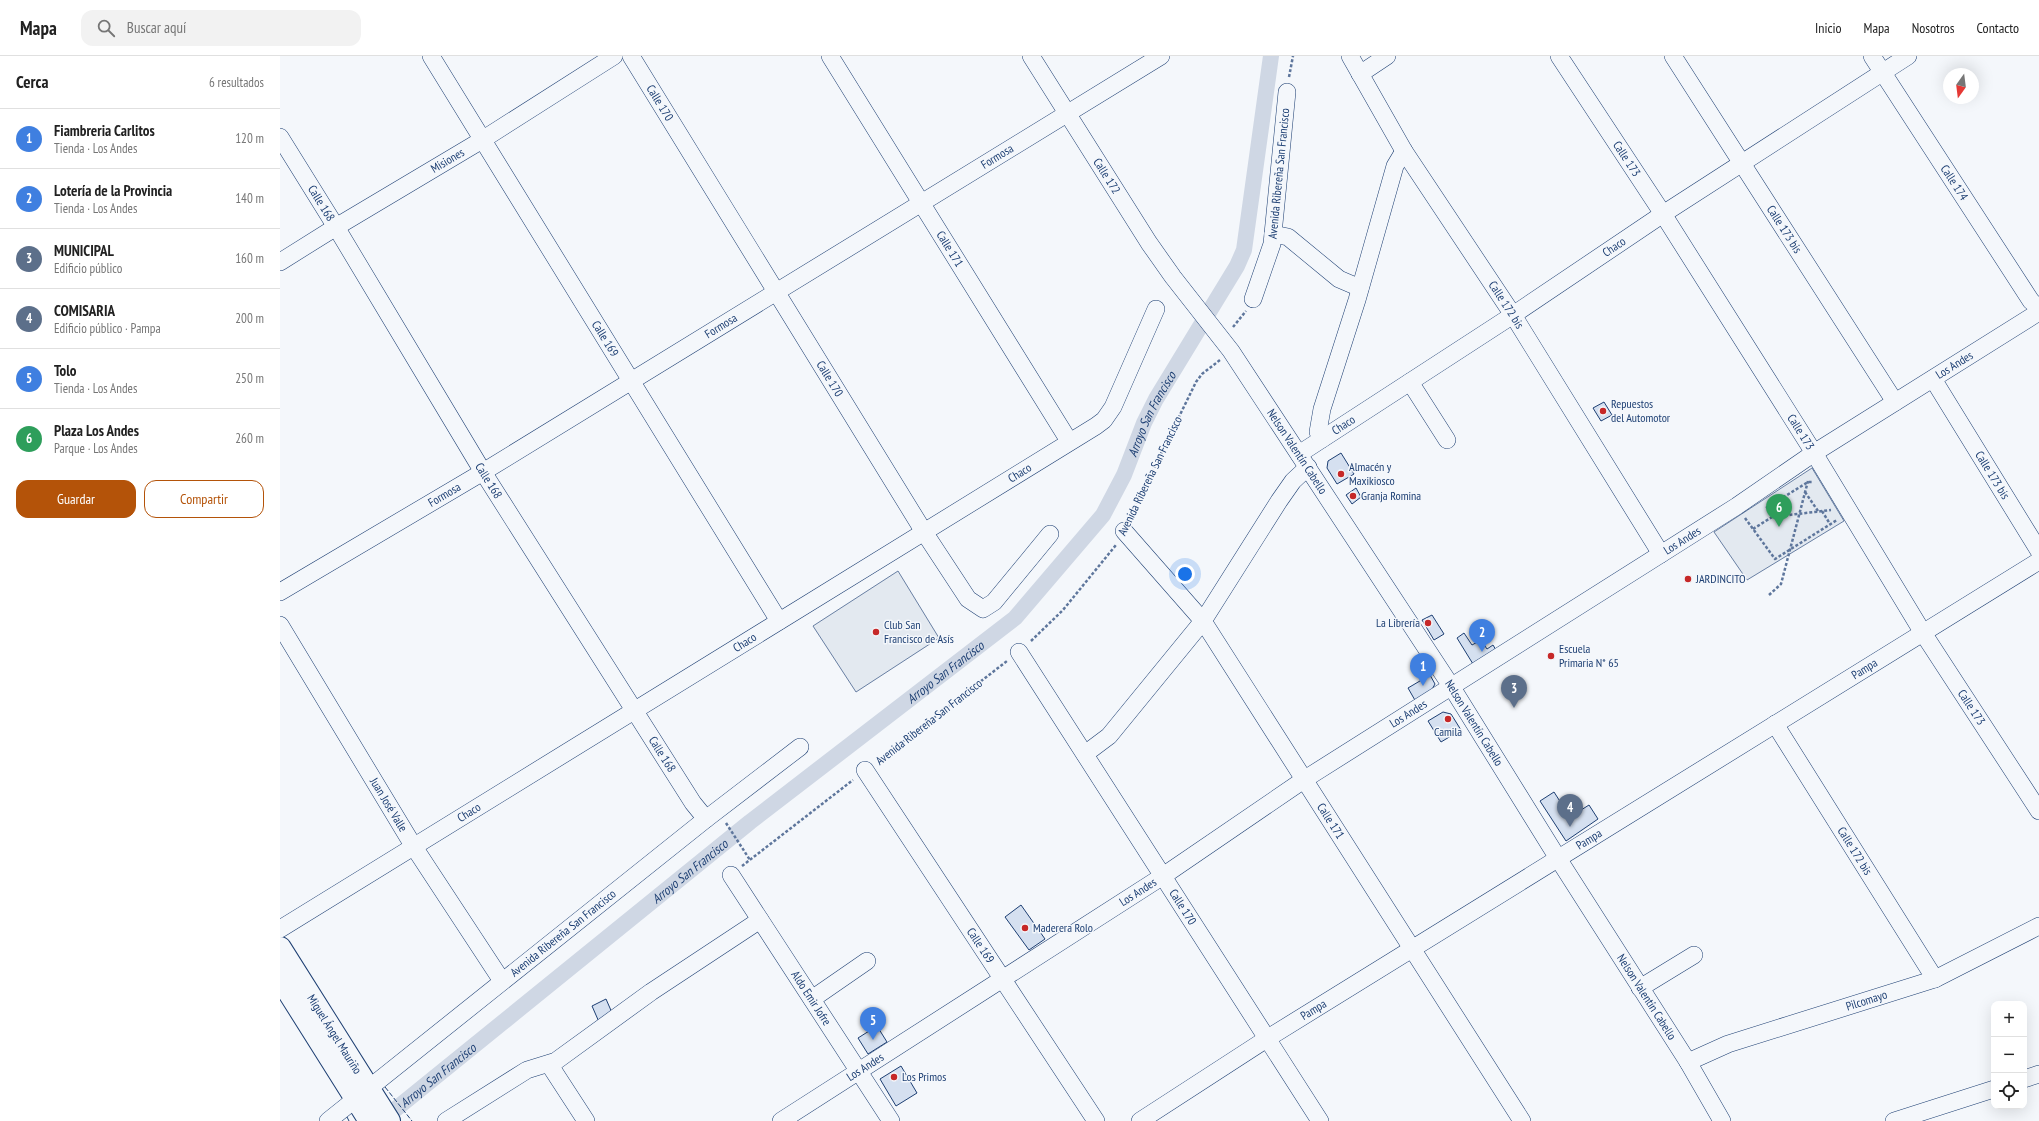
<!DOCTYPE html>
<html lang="es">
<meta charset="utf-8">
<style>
body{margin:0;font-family:"PT Sans Narrow",sans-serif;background:#f2f2f2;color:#222}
.controls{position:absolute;right:12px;bottom:12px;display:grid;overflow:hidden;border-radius:8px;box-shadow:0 4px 16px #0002}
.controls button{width:36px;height:36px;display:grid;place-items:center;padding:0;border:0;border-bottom:1px solid #e0e0e0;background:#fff;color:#222;font:20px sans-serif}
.compass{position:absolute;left:1663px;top:12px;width:36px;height:36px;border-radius:50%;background:#fff;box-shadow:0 4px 16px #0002;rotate:194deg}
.you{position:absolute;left:905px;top:518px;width:14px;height:14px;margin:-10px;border:3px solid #fff;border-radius:50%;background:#1a73e8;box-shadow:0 0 0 6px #1a73e833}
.badge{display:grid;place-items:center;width:26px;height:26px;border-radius:50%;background:#b45309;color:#fff;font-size:13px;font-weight:700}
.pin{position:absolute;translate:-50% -33px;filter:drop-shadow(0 1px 2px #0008)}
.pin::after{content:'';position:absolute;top:21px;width:14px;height:12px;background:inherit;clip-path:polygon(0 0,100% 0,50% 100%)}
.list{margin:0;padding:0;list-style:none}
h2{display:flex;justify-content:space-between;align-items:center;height:52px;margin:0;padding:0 16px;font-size:17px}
h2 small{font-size:13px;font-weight:400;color:#767676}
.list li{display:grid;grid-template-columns:26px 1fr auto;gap:12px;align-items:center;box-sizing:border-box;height:60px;padding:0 16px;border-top:1px solid #e0e0e0}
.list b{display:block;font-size:15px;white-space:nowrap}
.list p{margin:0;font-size:13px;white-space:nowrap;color:#767676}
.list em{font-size:13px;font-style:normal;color:#767676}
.actions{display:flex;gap:8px;padding:12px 16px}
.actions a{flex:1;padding:9px 0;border:1px solid #b45309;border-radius:12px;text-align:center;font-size:14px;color:#b45309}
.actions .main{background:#b45309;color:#fff}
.icon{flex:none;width:22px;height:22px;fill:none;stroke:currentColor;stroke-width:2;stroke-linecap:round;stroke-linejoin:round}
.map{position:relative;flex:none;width:1759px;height:1065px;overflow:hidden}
header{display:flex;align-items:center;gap:24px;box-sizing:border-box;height:56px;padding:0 20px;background:#fff;border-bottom:1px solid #e0e0e0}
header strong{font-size:19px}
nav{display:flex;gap:22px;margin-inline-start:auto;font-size:14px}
.search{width:280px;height:36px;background:#f2f2f2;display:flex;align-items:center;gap:10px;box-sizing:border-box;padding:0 14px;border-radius:12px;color:#767676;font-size:15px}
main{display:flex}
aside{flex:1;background:#fff}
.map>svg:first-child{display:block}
.green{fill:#e3e9f0;stroke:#687fa3}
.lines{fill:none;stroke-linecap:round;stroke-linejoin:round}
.canal{stroke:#cfd7e4;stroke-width:16}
.building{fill:#d5e0f0;stroke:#1d3f73}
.minor-casing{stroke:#1d3f73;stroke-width:18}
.major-casing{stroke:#1d3f73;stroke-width:24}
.path{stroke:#5e769c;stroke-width:2.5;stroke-dasharray:3 2;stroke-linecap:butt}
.minor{stroke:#f4f7fb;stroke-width:17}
.major{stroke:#f4f7fb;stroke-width:22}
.fence{stroke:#1d3f73;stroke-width:1;stroke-dasharray:5 2;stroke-linecap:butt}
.poi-dot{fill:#c62828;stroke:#f4f7fb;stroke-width:1.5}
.labels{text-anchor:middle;stroke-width:3;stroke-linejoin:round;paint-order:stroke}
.street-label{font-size:12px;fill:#1d3f73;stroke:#f4f7fb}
.poi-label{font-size:12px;fill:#1d3f73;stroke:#f4f7fb;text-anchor:start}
.water-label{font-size:13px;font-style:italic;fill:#1d3f73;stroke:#f4f7fb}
</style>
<header>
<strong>Mapa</strong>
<div class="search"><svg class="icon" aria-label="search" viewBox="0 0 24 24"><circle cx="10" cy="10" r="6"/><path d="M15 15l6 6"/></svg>Buscar aquí</div>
<nav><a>Inicio</a><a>Mapa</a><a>Nosotros</a><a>Contacto</a></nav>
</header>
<main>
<aside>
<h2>Cerca<small>6 resultados</small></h2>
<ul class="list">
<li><span class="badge" style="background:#3f7fe0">1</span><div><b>Fiambreria Carlitos</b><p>Tienda · Los Andes</p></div><em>120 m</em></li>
<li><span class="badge" style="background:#3f7fe0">2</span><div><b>Lotería de la Provincia</b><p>Tienda · Los Andes</p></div><em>140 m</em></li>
<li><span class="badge" style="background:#5c6f8a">3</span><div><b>MUNICIPAL</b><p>Edificio público</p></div><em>160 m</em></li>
<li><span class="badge" style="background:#5c6f8a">4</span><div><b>COMISARIA</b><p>Edificio público · Pampa</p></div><em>200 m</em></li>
<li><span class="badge" style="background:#3f7fe0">5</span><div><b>Tolo</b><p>Tienda · Los Andes</p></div><em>250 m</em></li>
<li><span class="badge" style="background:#2e9e5b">6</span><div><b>Plaza Los Andes</b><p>Parque · Los Andes</p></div><em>260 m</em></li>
</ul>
<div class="actions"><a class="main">Guardar</a><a>Compartir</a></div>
</aside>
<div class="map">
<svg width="1759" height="1065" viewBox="0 0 1759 1065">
<rect width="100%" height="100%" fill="#f4f7fb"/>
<!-- green -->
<g class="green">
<polygon points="1532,412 1564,465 1467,524 1434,476"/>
<polygon points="618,515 659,582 576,636 533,570"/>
</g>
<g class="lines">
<!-- canal -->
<path class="canal" id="s1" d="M101 1065 470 766 735 562 823 459 844 419 864 367 876 343 957 210 964 194 991 0"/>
</g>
<!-- building -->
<g class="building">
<polygon points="1324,346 1332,359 1321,365 1313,352"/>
<polygon points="1061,397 1074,418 1057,428 1047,412 1048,405"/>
<polygon points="1076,432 1081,441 1072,448 1066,439"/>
<polygon points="1152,559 1164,578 1154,584 1142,564"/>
<polygon points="1184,577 1192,589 1201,584 1207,593 1213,589 1216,594 1193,608 1177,582"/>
<polygon points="1150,619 1155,628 1150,637 1136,646 1128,632"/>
<polygon points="1163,656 1171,658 1181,674 1161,686 1148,665"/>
<polygon points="1274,736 1290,761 1309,749 1318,763 1286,785 1260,745"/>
<polygon points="741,849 765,883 749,894 725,861"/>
<polygon points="326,943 333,959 319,966 312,950"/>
<polygon points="597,970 607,986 588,998 578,982"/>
<polygon points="621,1010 637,1037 616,1050 600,1023"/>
</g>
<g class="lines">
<!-- minor casing -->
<g class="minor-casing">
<g id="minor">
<path id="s2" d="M151 0 499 565"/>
<path id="s3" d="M351 0 644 476 688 543 703 553 714 546 770 478"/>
<path id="s4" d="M550 0 789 385"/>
<path id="s5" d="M751 0 869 187 893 221 951 295 1171 630 1279 804 1408 1006 1442 1065"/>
<path id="s6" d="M1070 0 1124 95 1233 259 1381 498"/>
<path id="s7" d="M1279 0 1383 158 1534 397 1643 577 1759 755"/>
<path id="s8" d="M1393 0 1615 346"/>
<path id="s9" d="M1592 0 1751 245 1759 252"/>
<polyline points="1080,18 1107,0"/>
<path id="s10" d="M0 81 56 171 203 416 413 747 426 763"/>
<polyline points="993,178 1008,181 1059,223 1080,232"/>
<path id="s11" d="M0 206 56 171 202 84 334 0"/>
<path id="s12" d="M973 243 992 188 1007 36"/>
<path id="s13" d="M1653 323 1759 495"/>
<polyline points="1130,326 1167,384"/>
<polyline points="1042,383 1038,376 1042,353 1077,244 1115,110 1124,95"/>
<path id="s14" d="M1019 398 1233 259 1383 158 1628 0"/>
<path id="s15" d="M844 475 923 565 1242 1065"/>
<path id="s16" d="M0 536 203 416 881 0"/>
<path id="s17" d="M0 569 134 791 222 925"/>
<path id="s18" d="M739 596 1040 1065"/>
<path id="s19" d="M1495 668 1655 923"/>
<polyline points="805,698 829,680 923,565 999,445 1013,425 1028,411"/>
<path id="s20" d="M585 714 816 1065"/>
<path id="s21" d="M451 819 611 1065"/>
<path id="s22" d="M0 873 816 370 824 364 833 351 876 253"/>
<polyline points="1360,932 1414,899"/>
<polyline points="532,943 587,905"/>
<path id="s23" d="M1408 1006 1448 988 1655 923 1759 870"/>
<polyline points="269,1008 306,1065"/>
<polyline points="1744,1023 1759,1018"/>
<path id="s24" d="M48 1065 426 763 520 691"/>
<polyline points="166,1065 247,1014 276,1005 371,936 480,864"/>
<path id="s25" d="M501 1065 883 820 1025 723 1457 450 1534 397 1759 256"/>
<path id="s26" d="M860 1065 988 982 1759 505"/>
<polyline points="1614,1065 1714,1033"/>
</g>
</g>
<!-- major casing -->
<g class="major-casing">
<g id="major">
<path id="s27" d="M0 892 109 1065"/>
<polyline points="0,922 90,1065"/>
</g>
</g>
<!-- path -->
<g class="path">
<polyline points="1009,21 1013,0"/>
<polyline points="953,271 966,255"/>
<polyline points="1525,436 1538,455"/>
<polyline points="1486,452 1528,426 1533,426"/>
<polyline points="1542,455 1550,468"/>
<polyline points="850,461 916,326 922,318 940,304"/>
<polyline points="1465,462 1495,503 1557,464"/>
<polyline points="1473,473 1492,461 1551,454"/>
<polyline points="1489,539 1501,528 1528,425"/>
<polyline points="751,585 783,554 836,489"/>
<polyline points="598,705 727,605"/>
<polyline points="446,767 470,804"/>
<polyline points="462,810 573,724"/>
</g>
<!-- minor -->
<use href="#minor" class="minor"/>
<!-- major -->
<use href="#major" class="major"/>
<!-- fence -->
<g class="fence">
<polyline points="105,1031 132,1065"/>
<polyline points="67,1061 69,1065"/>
</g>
</g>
<!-- markers -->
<g class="poi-dot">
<circle cx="1323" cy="355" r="4"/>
<circle cx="1061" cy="418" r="4"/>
<circle cx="1073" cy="440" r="4"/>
<circle cx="1408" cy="523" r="4"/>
<circle cx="1148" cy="567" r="4"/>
<circle cx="596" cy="576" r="4"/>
<circle cx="1271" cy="600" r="4"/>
<circle cx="1168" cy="663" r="4"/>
<circle cx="745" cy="872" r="4"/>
<circle cx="614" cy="1021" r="4"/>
</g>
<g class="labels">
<!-- street labels -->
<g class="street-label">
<text dy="4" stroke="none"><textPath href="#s3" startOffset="55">Calle 170</textPath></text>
<text dy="4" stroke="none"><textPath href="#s16" startOffset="839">Formosa</textPath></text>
<text dy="4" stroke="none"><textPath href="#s7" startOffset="123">Calle 173</textPath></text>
<text dy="4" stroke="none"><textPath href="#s11" startOffset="196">Misiones</textPath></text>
<text dy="4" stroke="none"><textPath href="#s12" startOffset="129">Avenida Ribereña San Francisco</textPath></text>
<text dy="4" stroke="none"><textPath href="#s5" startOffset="142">Calle 172</textPath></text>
<text dy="4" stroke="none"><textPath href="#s9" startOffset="151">Calle 174</textPath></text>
<text dy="4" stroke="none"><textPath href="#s10" startOffset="78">Calle 168</textPath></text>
<text dy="4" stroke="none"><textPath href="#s8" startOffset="206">Calle 173 bis</textPath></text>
<text dy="4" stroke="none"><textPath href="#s14" startOffset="377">Chaco</textPath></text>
<text dy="4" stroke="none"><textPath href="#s4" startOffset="227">Calle 171</textPath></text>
<text dy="4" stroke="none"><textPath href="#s6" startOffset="294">Calle 172 bis</textPath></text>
<text dy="4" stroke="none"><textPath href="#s16" startOffset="515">Formosa</textPath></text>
<text dy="4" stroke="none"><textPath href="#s2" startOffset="332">Calle 169</textPath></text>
<text dy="4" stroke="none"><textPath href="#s25" startOffset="1396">Los Andes</textPath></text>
<text dy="4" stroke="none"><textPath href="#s3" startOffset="379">Calle 170</textPath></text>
<text dy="4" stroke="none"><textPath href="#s14" startOffset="53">Chaco</textPath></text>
<text dy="4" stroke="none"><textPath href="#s7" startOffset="447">Calle 173</textPath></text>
<text dy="4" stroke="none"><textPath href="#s5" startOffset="477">Nelson Valentín Cabello</textPath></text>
<text dy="4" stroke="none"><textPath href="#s22" startOffset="869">Chaco</textPath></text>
<text transform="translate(870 420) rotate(-64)" y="4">Avenida Ribereña San Francisco</text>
<text dy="4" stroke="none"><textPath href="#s13" startOffset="113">Calle 173 bis</textPath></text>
<text dy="4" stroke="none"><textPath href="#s10" startOffset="402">Calle 168</textPath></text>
<text dy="4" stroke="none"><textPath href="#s16" startOffset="191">Formosa</textPath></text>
<text dy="4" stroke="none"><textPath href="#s25" startOffset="1072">Los Andes</textPath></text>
<text dy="4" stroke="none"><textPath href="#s22" startOffset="546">Chaco</textPath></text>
<text dy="4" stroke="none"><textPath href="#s26" startOffset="854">Pampa</textPath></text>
<text dy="4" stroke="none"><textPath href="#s7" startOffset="771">Calle 173</textPath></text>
<text dy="4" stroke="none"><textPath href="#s25" startOffset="748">Los Andes</textPath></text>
<text transform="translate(649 666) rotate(-38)" y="4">Avenida Ribereña San Francisco</text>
<text dy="4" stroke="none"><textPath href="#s5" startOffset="801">Nelson Valentín Cabello</textPath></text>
<text dy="4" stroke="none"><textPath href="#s10" startOffset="726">Calle 168</textPath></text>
<text dy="4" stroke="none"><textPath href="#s17" startOffset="210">Juan José Valle</textPath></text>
<text dy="4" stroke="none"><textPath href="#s22" startOffset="222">Chaco</textPath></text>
<text dy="4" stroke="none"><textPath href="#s15" startOffset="357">Calle 171</textPath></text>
<text dy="4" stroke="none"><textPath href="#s26" startOffset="530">Pampa</textPath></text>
<text dy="4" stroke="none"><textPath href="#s19" startOffset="150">Calle 172 bis</textPath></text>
<text dy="4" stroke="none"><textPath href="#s25" startOffset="424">Los Andes</textPath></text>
<text dy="4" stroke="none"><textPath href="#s18" startOffset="303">Calle 170</textPath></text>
<text dy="4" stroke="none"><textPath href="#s24" startOffset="301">Avenida Ribereña San Francisco</textPath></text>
<text dy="4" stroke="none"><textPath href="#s20" startOffset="210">Calle 169</textPath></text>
<text dy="4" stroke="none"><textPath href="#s5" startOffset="1125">Nelson Valentín Cabello</textPath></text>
<text dy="4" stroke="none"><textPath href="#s21" startOffset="147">Aldo Emir Jofre</textPath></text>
<text dy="4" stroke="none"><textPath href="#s23" startOffset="189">Pilcomayo</textPath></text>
<text dy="4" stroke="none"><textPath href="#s26" startOffset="206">Pampa</textPath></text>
<text dy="4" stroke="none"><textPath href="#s27" startOffset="102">Miguel Ángel Mauriño</textPath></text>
<text dy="4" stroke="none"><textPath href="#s25" startOffset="100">Los Andes</textPath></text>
</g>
<!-- poi labels -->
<g class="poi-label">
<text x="1331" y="352">Repuestos<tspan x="1331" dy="14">del Automotor</tspan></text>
<text x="1069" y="415">Almacén y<tspan x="1069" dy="14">Maxikiosco</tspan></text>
<text x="1081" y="444">Granja Romina</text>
<text x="1416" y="527">JARDINCITO</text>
<text x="1140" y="571" text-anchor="end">La Librería</text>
<text x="604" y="573">Club San<tspan x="604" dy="14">Francisco de Asís</tspan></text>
<text x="1279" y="597">Escuela<tspan x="1279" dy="14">Primaria N* 65</tspan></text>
<text x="1168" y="680" text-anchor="middle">Camila</text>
<text x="753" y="876">Maderera Rolo</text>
<text x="622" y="1025">Los Primos</text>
</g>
<!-- water labels -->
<g class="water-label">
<text dy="5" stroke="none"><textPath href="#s1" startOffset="1057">Arroyo San Francisco</textPath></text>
<text dy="5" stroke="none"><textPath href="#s1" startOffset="721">Arroyo San Francisco</textPath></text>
<text dy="5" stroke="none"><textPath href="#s1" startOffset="397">Arroyo San Francisco</textPath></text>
<text dy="5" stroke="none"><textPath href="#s1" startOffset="73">Arroyo San Francisco</textPath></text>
</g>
</g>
</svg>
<div class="controls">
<button>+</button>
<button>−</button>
<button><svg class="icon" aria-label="locate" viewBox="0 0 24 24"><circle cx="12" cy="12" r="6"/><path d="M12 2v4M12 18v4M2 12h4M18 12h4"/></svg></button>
</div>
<svg class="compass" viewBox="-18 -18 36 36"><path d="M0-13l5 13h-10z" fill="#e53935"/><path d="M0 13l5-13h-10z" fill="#767676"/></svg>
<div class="you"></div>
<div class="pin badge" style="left:1143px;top:630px;background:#3f7fe0">1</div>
<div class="pin badge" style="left:1202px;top:596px;background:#3f7fe0">2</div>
<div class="pin badge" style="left:1234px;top:652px;background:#5c6f8a">3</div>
<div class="pin badge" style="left:1290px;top:771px;background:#5c6f8a">4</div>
<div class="pin badge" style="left:593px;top:984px;background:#3f7fe0">5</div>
<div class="pin badge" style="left:1499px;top:471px;background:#2e9e5b">6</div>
</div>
</main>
